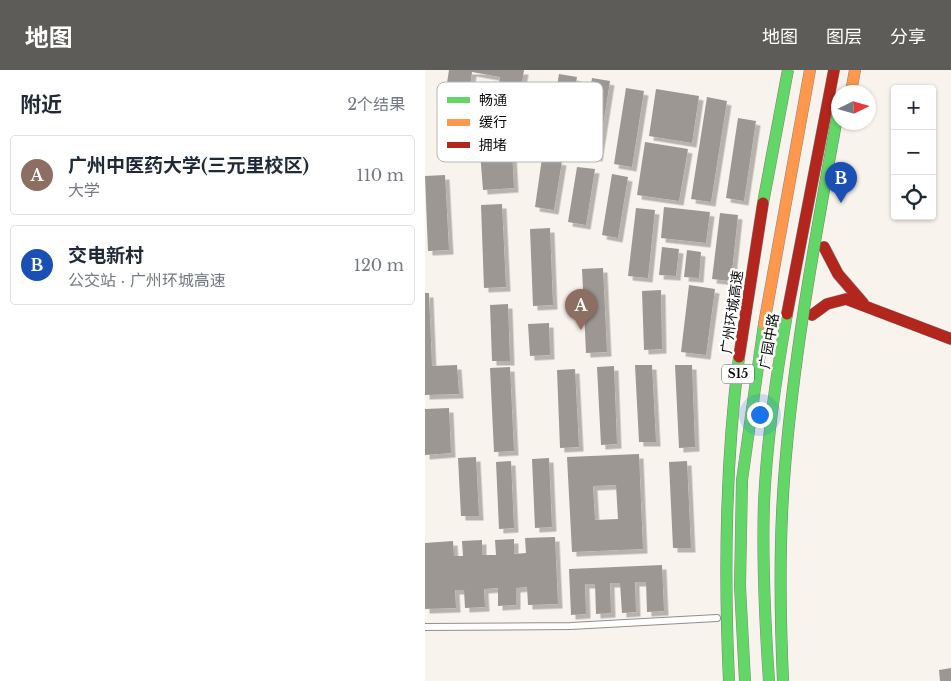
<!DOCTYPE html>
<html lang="zh">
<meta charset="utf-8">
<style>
body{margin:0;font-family:"Libre Baskerville","Noto Sans SC",serif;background:#f2f2f3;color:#1f2937}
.controls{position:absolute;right:15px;top:15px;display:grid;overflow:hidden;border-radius:5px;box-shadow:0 1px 4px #0004}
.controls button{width:45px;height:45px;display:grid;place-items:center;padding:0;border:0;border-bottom:1px solid #e0e1e3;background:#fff;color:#1f2937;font:25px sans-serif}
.compass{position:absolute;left:406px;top:15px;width:45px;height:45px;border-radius:50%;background:#fff;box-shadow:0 1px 4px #0004;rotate:85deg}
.you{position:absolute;left:334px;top:344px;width:18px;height:18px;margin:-12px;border:4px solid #fff;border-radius:50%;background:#1a73e8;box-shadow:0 0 0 8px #1a73e833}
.badge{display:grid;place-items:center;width:32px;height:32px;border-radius:50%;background:#5e5c59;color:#fff;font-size:16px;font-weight:700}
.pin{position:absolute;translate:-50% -41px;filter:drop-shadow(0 1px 2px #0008)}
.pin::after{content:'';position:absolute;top:26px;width:18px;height:15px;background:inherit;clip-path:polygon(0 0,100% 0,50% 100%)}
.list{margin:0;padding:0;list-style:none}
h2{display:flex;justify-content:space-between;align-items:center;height:65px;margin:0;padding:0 20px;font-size:21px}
h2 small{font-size:16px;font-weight:400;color:#747a83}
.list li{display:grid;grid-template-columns:32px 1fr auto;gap:15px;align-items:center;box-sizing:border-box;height:80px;margin:0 10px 10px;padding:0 10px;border:1px solid #e0e1e3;border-radius:5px}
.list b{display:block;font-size:19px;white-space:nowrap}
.list p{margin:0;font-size:16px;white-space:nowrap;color:#747a83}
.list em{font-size:16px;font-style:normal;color:#747a83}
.icon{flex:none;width:28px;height:28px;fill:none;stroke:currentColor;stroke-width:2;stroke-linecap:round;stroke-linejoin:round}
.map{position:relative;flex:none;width:526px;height:611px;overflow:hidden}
header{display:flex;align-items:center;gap:30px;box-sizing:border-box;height:70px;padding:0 25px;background:#5e5c59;color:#fff}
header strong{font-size:24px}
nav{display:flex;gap:28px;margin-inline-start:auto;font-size:18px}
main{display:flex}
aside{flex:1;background:#fff}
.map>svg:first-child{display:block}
.building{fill:#9c9793;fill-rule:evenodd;filter:url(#shadow)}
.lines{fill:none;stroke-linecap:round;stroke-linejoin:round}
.lane-casing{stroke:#928f8c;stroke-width:8}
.fast-casing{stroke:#888683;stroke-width:12}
.slow-casing{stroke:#888683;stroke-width:12}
.jam-casing{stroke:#888683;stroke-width:12}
.lane{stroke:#fefdfc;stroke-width:6}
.fast{stroke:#63d668;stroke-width:11}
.slow{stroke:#ff974d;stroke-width:11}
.jam{stroke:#b3261e;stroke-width:11}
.fast-bridge-casing{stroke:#7f7c7a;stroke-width:12;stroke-linecap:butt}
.jam-bridge-casing{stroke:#7f7c7a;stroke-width:12;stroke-linecap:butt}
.fast-bridge{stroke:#63d668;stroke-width:11}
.jam-bridge{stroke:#b3261e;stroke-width:11}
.labels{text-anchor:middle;stroke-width:5;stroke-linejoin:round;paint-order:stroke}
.shield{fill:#fff;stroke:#545454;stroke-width:1}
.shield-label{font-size:12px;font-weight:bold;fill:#0a0a0a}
.street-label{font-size:14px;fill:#0a0a0a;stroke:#fff}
.key{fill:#fff;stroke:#b6b6b6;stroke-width:1}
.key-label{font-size:14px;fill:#0a0a0a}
</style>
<header>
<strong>地图</strong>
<nav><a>地图</a><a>图层</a><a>分享</a></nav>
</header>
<main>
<aside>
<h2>附近<small>2个结果</small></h2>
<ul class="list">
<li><span class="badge" style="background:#8d6e63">A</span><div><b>广州中医药大学(三元里校区)</b><p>大学</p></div><em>110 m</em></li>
<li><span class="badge" style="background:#1a4fb4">B</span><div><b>交电新村</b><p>公交站 · 广州环城高速</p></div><em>120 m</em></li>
</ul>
</aside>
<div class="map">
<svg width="526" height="611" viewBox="0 0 526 611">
<defs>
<filter id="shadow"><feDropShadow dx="4.5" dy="4.5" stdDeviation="0" flood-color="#0004"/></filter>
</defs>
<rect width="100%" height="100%" fill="#f9f3ed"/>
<!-- building -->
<g class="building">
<path d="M24 0H99L88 70 15 58ZM47 2 75 7 70 41 42 36Z"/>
<polygon points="134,4 152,7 139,83 121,80"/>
<polygon points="167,8 185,11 173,87 155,84"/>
<polygon points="201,18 219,21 207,97 189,94"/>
<polygon points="231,19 274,26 267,73 224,66"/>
<polygon points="282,27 302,31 286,132 266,129"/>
<polygon points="313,48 331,51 319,131 301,128"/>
<polygon points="220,72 263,79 254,131 212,125"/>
<polygon points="87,80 89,118 58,120 55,82"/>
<polygon points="117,88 137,91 129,140 110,137"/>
<polygon points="152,97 170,99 161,155 143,152"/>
<polygon points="187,104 203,107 193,168 177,165"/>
<polygon points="20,105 24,180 3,181 0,106"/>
<polygon points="77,134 81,217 59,218 56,135"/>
<polygon points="239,137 285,142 281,173 236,168"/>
<polygon points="211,138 230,140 223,208 203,206"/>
<polygon points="295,143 313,145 306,211 287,209"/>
<polygon points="125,158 128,235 108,236 105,159"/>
<polygon points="237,177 254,179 251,206 234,205"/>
<polygon points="262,180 276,182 274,208 259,207"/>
<polygon points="178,198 182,282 161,283 157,199"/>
<polygon points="264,215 290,219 281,285 256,282"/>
<polygon points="236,220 237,279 219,280 217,221"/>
<polygon points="0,223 4,223 7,296 32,295 34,324 0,325"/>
<polygon points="83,234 85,291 67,291 65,235"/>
<polygon points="124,253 125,285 105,286 103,254"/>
<polygon points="210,295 227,295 231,372 214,372"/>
<polygon points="250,295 267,295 270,377 254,378"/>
<polygon points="189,296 192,374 176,375 172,297"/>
<polygon points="85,297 89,381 69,382 65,298"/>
<polygon points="150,299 154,377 135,378 132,300"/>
<polygon points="24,338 26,383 0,385 0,339"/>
<path d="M214 384 218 479 147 482 142 387ZM191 415 193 449 170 450 168 416Z"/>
<polygon points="51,387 54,446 36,446 33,388"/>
<polygon points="124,388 127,457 110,458 107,389"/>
<polygon points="86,391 89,458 74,459 71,392"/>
<polygon points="262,391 266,478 248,478 244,392"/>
<polygon points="130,467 133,534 103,535 102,517 91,518 91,535 73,536 73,518 59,519 60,537 40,538 39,520 30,520 31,538 0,539 0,473 28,471 29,486 38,486 37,471 57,470 57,485 71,485 70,470 89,469 89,484 101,483 100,468"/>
<polygon points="237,495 239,541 222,542 221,512 210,512 211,542 197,543 195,513 185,513 186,543 171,544 170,514 160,514 161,544 146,545 144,499"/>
<polygon points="526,598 526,611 515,611 514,600"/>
</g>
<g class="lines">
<!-- lane casing -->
<g class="lane-casing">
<polyline id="lane" points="0,557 146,556 292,548"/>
</g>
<!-- fast casing -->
<g class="fast-casing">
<g id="fast">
<polyline points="320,611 315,516 317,410 339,254"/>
<path d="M344 611C340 552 337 492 339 432 342 369 351 306 362 244"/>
</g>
</g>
<!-- slow casing -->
<g class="slow-casing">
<g id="slow">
<polyline points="426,22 430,0"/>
<polyline points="339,254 385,0"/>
</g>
</g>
<!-- jam casing -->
<g class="jam-casing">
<g id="jam">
<polyline points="399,177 413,204 438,233"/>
<polyline points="362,244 409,0"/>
<polyline points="387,245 402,234 421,229 526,269"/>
</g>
</g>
<!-- lane -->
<use href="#lane" class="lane"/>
<!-- fast -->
<use href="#fast" class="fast"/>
<!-- slow -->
<use href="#slow" class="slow"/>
<!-- jam -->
<use href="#jam" class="jam"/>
<!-- fast-bridge casing -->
<g class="fast-bridge-casing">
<g id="fast-bridge">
<polyline points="338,133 363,0"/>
<path d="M304 611C299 502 300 395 314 287"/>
<path d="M358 611C355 544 354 477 359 410 368 286 391 164 413 42"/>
</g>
</g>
<!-- jam-bridge casing -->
<g class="jam-bridge-casing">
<polyline id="jam-bridge" points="314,287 338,133"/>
</g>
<!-- fast-bridge -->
<use href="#fast-bridge" class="fast-bridge"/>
<!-- jam-bridge -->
<use href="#jam-bridge" class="jam-bridge"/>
</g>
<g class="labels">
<!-- shield labels -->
<rect class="shield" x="297" y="294.5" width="32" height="19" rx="4"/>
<g class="shield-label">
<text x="313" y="308">S15</text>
</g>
<!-- street labels -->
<g class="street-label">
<text transform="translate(307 242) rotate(-82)" y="5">广州环城高速</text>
<text transform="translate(344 271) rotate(-80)" y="5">广园中路</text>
</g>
</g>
<!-- legend -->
<rect x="12" y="12" width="166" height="80" rx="8" class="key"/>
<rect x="22" y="27" width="23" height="6" fill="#63d668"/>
<rect x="22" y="49" width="23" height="7" fill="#ff974d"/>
<rect x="22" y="72" width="23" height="6" fill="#b3261e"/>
<g class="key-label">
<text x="54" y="35">畅通</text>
<text x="54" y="57">缓行</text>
<text x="54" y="80">拥堵</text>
</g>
</svg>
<div class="controls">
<button>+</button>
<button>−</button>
<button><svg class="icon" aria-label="locate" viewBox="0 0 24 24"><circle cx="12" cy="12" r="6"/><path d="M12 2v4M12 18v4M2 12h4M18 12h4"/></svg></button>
</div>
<svg class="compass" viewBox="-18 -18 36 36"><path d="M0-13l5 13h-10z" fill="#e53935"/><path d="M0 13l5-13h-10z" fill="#747a83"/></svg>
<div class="you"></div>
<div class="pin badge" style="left:156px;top:260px;background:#8d6e63">A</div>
<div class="pin badge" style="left:416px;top:133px;background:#1a4fb4">B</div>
</div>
</main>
